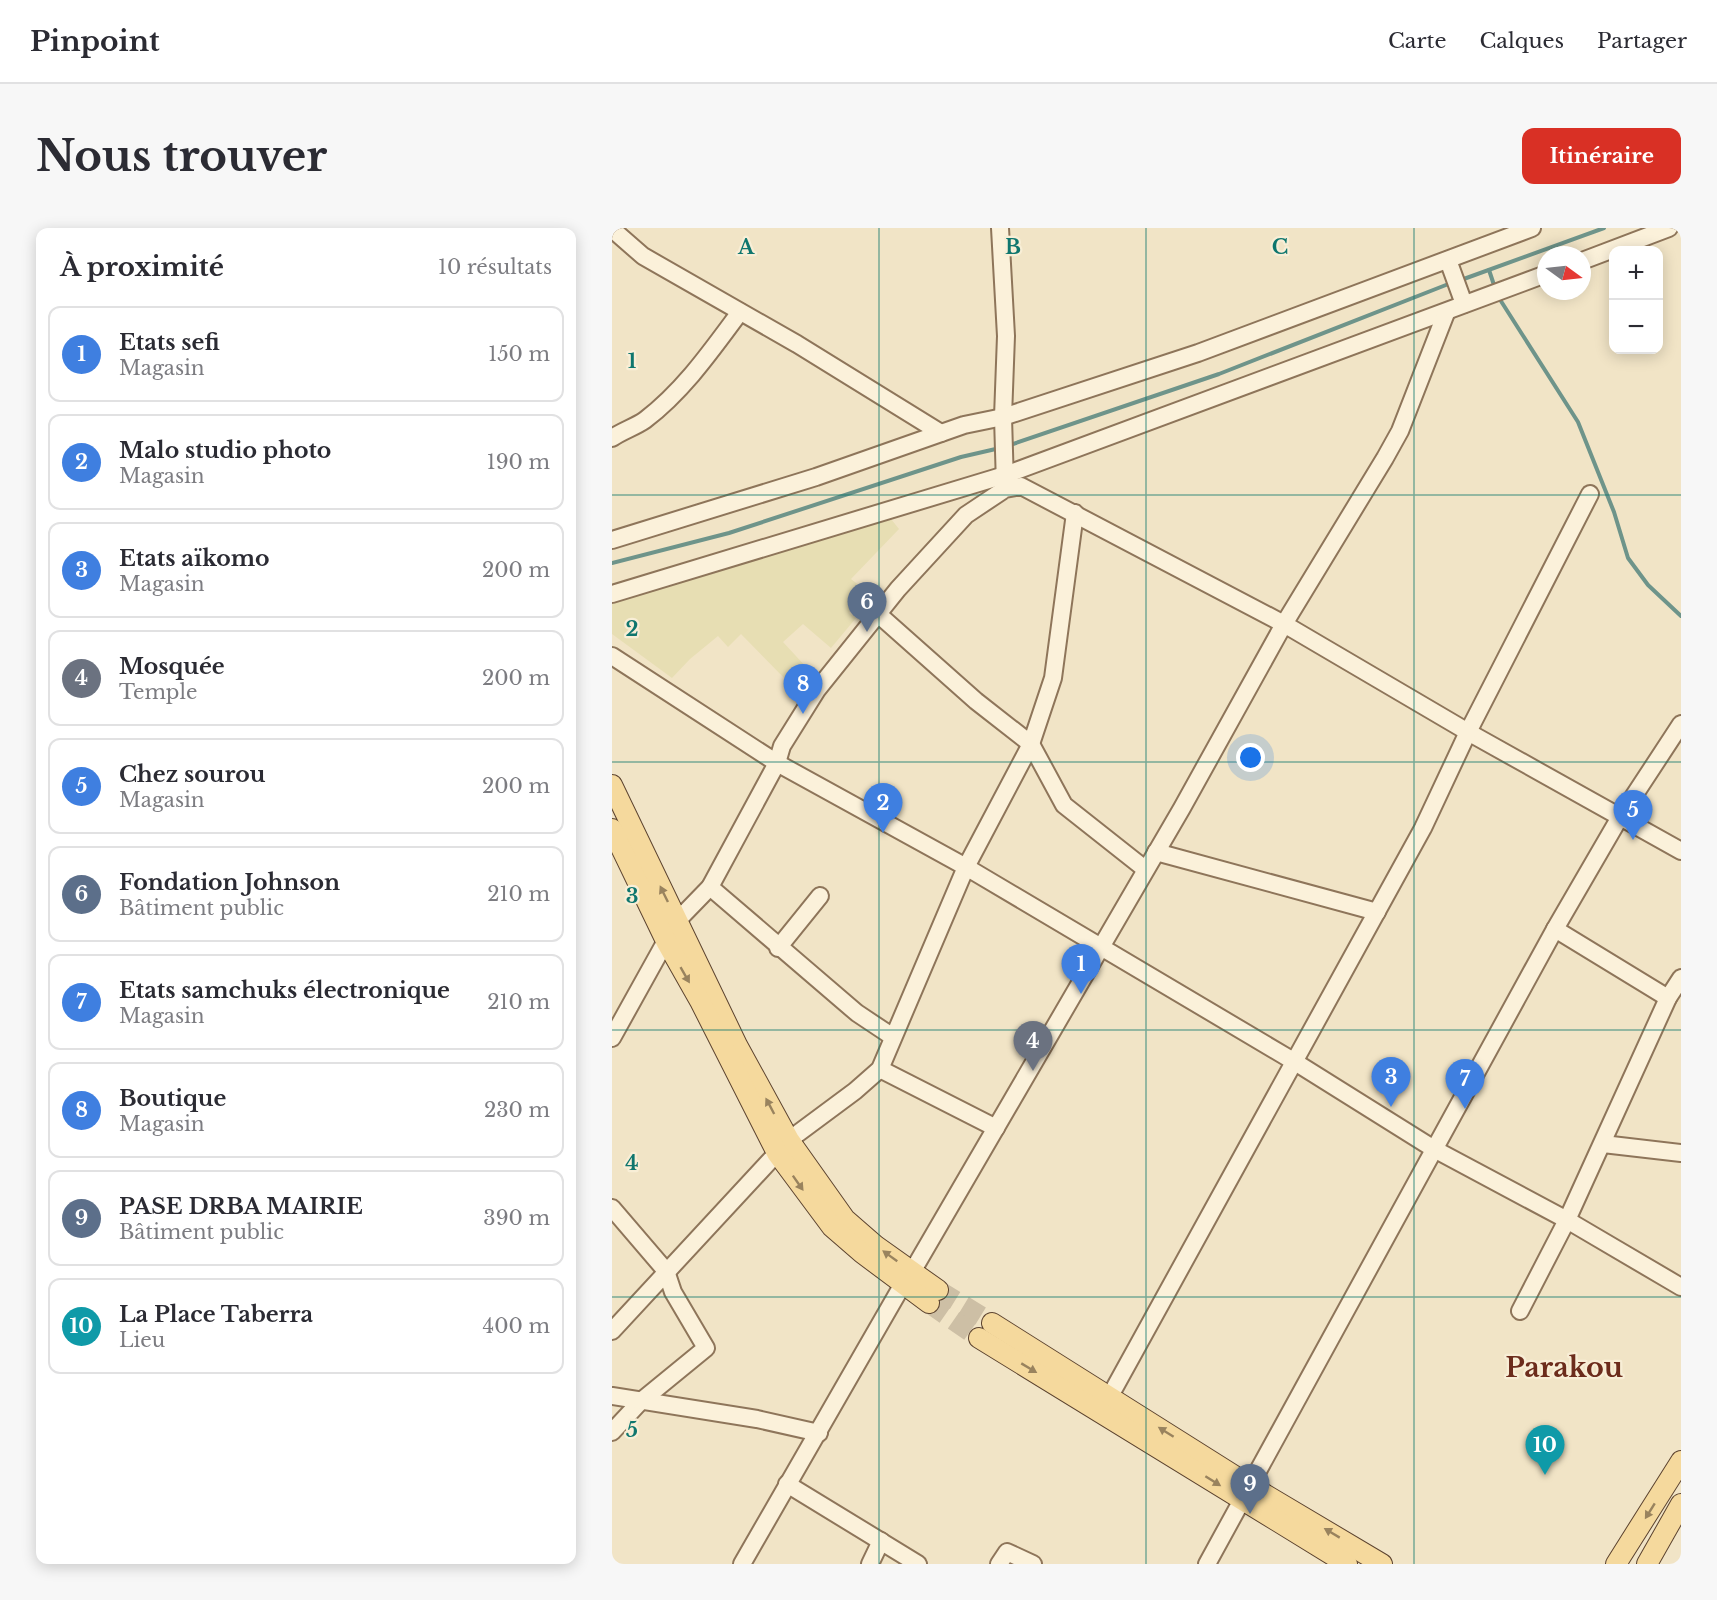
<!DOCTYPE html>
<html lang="fr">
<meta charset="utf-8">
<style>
body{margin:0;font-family:"Libre Baskerville",serif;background:#f7f7f7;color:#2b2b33}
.controls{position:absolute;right:18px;top:18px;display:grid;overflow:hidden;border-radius:12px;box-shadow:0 3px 15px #0003}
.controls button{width:54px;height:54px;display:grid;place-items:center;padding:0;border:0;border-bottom:2px solid #e1e1e2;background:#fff;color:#2b2b33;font:30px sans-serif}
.compass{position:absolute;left:925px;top:18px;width:54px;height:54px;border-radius:50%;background:#fff;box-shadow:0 3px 15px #0003;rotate:105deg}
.you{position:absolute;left:639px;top:530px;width:21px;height:21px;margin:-15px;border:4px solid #fff;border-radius:50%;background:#1a73e8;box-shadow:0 0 0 9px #1a73e833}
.badge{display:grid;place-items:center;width:39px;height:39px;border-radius:50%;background:#d93025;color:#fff;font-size:20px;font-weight:700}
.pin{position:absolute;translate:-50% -50px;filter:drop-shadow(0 2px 3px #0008)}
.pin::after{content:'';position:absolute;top:32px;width:21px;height:18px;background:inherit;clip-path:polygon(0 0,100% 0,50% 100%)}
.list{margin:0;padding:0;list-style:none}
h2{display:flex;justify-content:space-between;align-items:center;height:78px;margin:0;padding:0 24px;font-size:26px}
h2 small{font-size:20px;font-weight:400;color:#7c7c81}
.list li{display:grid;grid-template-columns:39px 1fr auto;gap:18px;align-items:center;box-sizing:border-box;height:96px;margin:0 12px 12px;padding:0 12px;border:2px solid #e1e1e2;border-radius:12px}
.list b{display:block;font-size:22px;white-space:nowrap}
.list p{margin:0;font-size:20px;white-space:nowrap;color:#7c7c81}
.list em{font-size:20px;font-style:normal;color:#7c7c81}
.map{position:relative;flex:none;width:1069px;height:1336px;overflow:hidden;border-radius:12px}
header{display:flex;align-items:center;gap:36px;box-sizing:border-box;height:84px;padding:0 30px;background:#fff;border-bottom:2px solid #e1e1e2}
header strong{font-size:28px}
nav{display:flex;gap:33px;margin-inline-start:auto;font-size:21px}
.intro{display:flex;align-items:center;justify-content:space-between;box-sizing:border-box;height:144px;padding:0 36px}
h1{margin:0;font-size:42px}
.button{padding:15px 27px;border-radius:12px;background:#d93025;color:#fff;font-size:21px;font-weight:700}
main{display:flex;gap:36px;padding:0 36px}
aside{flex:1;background:#fff;border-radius:12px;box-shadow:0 3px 15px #0003}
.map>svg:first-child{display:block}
.farmland{fill:#e7deb3}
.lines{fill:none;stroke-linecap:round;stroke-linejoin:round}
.stream{stroke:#6e948a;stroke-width:4}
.major-tunnel{stroke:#cdbfa5;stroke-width:20;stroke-dasharray:20 10;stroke-linecap:butt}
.minor-casing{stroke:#8e755a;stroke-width:20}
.major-casing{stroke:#5c432f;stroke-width:22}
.minor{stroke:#fbf1da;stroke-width:16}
.major{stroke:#f5d99d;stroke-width:20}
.oneway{fill:#99835e}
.grid{fill:none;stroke:#0f766e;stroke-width:1.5;stroke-opacity:0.55}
.labels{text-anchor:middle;stroke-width:4.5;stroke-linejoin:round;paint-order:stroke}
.town-label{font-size:27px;font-weight:bold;fill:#6c2c1c;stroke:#f8eed6}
.grid-label{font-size:20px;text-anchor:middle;font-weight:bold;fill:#0f766e;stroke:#f8eed6;stroke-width:4.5;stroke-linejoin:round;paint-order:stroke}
</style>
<header>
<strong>Pinpoint</strong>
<nav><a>Carte</a><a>Calques</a><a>Partager</a></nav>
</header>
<div class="intro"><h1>Nous trouver</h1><a class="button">Itinéraire</a></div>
<main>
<aside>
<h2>À proximité<small>10 résultats</small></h2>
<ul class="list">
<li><span class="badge" style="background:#3f7fe0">1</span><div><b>Etats sefi</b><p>Magasin</p></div><em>150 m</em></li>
<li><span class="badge" style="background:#3f7fe0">2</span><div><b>Malo studio photo</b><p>Magasin</p></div><em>190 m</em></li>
<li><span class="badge" style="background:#3f7fe0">3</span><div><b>Etats aïkomo</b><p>Magasin</p></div><em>200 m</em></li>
<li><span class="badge" style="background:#6b7280">4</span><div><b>Mosquée</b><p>Temple</p></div><em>200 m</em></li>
<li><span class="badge" style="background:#3f7fe0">5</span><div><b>Chez sourou</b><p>Magasin</p></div><em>200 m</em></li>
<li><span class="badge" style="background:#5c6f8a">6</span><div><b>Fondation Johnson</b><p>Bâtiment public</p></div><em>210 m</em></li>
<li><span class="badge" style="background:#3f7fe0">7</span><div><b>Etats samchuks électronique</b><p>Magasin</p></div><em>210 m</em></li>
<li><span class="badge" style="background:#3f7fe0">8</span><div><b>Boutique</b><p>Magasin</p></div><em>230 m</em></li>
<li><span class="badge" style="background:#5c6f8a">9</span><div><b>PASE DRBA MAIRIE</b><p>Bâtiment public</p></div><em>390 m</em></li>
<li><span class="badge" style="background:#0f9aa8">10</span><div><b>La Place Taberra</b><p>Lieu</p></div><em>400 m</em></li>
</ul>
</aside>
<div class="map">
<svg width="1069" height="1336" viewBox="0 0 1069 1336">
<rect width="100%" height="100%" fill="#f1e4c6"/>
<!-- farmland -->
<polygon class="farmland" points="275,286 287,301 239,351 253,362 237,385 244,390 219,420 191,396 171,414 196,441 176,454 129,406 116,419 106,408 78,431 60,450 0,406 0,376"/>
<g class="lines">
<!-- stream -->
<g class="stream">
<polyline points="877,42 883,60"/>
<polyline points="849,52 992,0"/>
<polyline points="887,70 966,194 1002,284 1016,330 1036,357 1069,388"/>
<polyline points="395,218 607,146 839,55"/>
<polyline points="0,335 117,305 349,229 388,220"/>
</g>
<!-- major-tunnel -->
<g class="major-tunnel">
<polyline points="326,1062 380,1095"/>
<polyline points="317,1075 367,1110"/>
</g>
<!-- minor casing -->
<g class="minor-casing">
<g id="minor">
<polyline points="388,0 394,108 391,189 393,257"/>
<polyline points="0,1 31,28 185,116 329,205"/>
<polyline points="836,32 852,76"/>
<polyline points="970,33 1057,0"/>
<path d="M0 210C10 203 23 199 33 192 72 162 99 123 128 84"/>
<polyline points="0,312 204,249 352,197 391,189 586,125 920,0"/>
<polyline points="0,366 393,247 934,46"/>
<polyline points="266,386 364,473 419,516 452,577 533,641"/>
<polyline points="0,428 165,535 354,639 683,834 822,921 955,992 1069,1059"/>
<polyline points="544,624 765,684"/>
<polyline points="98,659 245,785 281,809"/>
<polyline points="943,701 1056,770"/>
<polyline points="166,720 208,668"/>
<polyline points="0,810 65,693 98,659 165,535 170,518 205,462 286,361 354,287 393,261 409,258 672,396 856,504 1069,623"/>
<polyline points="268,841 384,900"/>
<polyline points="177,912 243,863 268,841 354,639 419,516 441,450 463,285"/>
<polyline points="991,916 1069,925"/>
<polyline points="0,980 54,1043 61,1064 94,1120 28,1174 0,1204"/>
<polyline points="300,1044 570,580 672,396 773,230 788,203 834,85"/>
<polyline points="908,1083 955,992 1056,770 1069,750"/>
<polyline points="0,1103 165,925"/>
<polyline points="0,1168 145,1191 207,1205"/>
<polyline points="498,1168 811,600 856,504 978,266"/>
<polyline points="175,1256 306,1336"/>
<polyline points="130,1336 291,1056"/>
<polyline points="258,1336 269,1313"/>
<polyline points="387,1336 395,1324 421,1336"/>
<polyline points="595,1336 943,701 1008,589 1069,496"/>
</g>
</g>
<!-- major casing -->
<g class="major-casing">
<g id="major">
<polyline points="0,557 125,817 177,912 233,991 264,1018 326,1062"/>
<polyline points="0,601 54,713 88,773 165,925 220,999 250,1025 317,1075"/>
<polyline points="380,1095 637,1257 770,1336"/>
<polyline points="367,1110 735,1336"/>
<polyline points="1004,1336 1069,1233"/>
<polyline points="1035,1336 1069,1276"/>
</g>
</g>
<!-- minor -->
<use href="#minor" class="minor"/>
<!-- major -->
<use href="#major" class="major"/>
</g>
<!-- one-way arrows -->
<defs><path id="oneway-solid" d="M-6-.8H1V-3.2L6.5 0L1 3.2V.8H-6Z" transform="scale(1.5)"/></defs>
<g class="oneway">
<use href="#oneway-solid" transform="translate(52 666) rotate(-116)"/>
<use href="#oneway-solid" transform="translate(73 747) rotate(60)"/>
<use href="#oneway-solid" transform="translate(158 878) rotate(-118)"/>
<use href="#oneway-solid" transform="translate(186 955) rotate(55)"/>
<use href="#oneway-solid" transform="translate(278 1028) rotate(-144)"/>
<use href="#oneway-solid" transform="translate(417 1140) rotate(31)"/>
<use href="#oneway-solid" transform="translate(554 1204) rotate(-148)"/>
<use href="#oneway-solid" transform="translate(601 1253) rotate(32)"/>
<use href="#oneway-solid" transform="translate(1038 1283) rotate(122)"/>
<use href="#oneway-solid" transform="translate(720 1305) rotate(-149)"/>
</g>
<!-- grid -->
<path class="grid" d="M267 0V1336M534 0V1336M802 0V1336M0 267H1069M0 534H1069M0 802H1069M0 1069H1069"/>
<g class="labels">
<!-- town labels -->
<g class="town-label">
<text x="952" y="1149">Parakou</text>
</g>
</g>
<g class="grid-label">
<text x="134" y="26">A</text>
<text x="401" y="26">B</text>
<text x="668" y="26">C</text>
<text x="20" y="140">1</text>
<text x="20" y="408">2</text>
<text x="20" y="675">3</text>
<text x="20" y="942">4</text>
<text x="20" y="1209">5</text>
</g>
</svg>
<div class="controls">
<button>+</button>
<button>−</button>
</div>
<svg class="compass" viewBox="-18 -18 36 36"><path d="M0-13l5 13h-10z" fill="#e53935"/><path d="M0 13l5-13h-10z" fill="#7c7c81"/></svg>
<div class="you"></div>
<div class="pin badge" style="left:469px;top:766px;background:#3f7fe0">1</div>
<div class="pin badge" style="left:271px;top:605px;background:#3f7fe0">2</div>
<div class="pin badge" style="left:779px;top:879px;background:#3f7fe0">3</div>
<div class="pin badge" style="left:421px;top:843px;background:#6b7280">4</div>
<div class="pin badge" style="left:1021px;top:612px;background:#3f7fe0">5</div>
<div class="pin badge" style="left:255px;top:404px;background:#5c6f8a">6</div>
<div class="pin badge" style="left:853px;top:881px;background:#3f7fe0">7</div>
<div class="pin badge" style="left:191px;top:486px;background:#3f7fe0">8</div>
<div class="pin badge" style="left:638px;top:1286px;background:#5c6f8a">9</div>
<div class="pin badge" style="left:933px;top:1247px;background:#0f9aa8">10</div>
</div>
</main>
